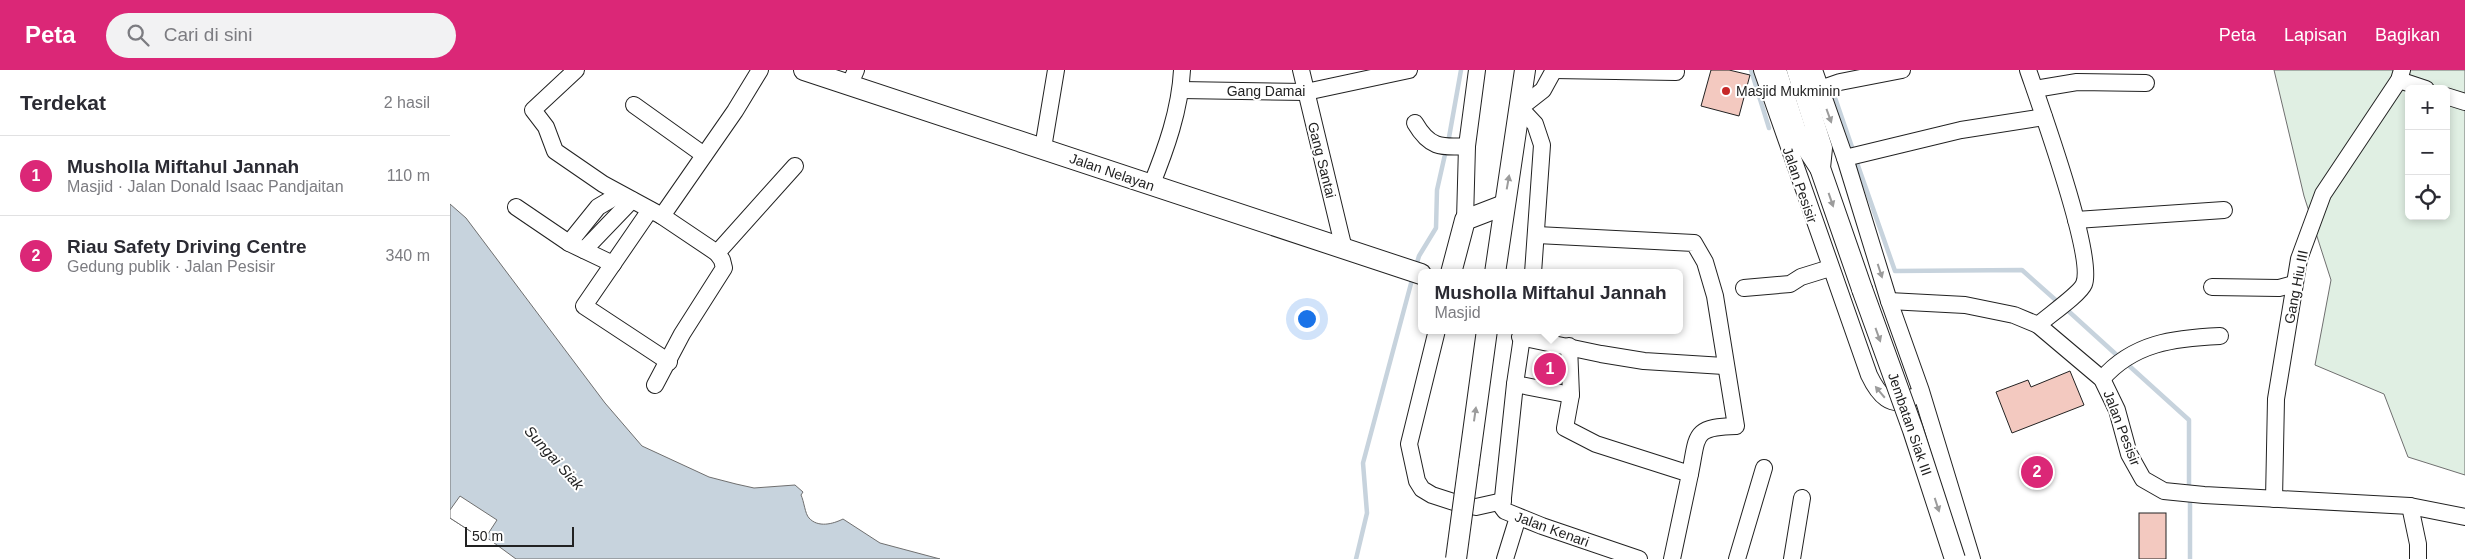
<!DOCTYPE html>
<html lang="id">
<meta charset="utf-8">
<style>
body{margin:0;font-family:Helvetica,sans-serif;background:#f2f2f3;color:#2b2b33}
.controls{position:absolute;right:15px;top:15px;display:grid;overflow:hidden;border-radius:8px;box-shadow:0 2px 8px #0003}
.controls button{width:45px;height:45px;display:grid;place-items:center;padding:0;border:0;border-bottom:1px solid #e1e1e2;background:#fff;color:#2b2b33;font:25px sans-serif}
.scale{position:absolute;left:15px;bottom:12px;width:109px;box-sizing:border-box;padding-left:5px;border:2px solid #222;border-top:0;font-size:14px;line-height:18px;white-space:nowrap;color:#222;-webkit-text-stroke:4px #fff;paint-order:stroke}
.you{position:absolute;left:856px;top:248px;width:18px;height:18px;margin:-12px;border:4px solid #fff;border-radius:50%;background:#1a73e8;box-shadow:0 0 0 8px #1a73e833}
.badge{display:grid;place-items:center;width:32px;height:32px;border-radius:50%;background:#db2777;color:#fff;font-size:16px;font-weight:700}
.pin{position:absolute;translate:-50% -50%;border:2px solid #fff;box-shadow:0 1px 5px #0006}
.popup{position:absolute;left:968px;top:199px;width:265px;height:65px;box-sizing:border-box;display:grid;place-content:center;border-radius:8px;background:#fff;filter:drop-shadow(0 1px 4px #0005);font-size:16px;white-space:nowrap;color:#7c7c81}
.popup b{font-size:19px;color:#2b2b33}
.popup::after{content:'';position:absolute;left:50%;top:100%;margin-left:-10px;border:10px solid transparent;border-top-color:#fff}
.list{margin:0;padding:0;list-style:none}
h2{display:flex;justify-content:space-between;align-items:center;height:65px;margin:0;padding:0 20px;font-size:21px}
h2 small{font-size:16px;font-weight:400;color:#7c7c81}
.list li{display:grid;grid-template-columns:32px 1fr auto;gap:15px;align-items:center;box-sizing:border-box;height:80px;padding:0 20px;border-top:1px solid #e1e1e2}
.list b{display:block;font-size:19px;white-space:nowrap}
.list p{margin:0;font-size:16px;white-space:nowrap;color:#7c7c81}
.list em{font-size:16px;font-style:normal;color:#7c7c81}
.icon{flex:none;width:28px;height:28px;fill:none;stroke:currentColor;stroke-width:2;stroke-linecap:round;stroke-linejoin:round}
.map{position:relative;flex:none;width:2015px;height:489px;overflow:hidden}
header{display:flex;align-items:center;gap:30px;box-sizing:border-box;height:70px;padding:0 25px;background:#db2777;color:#fff}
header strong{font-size:24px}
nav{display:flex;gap:28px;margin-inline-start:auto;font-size:18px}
.search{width:350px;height:45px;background:#f2f2f3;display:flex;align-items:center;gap:12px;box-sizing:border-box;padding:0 18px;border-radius:28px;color:#7c7c81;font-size:19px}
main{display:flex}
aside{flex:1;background:#fff}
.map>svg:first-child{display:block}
.green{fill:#e0efe3;stroke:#6f6f6f;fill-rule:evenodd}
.water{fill:#c7d3dd;stroke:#6f6f6f}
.pier{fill:#fff;stroke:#6f6f6f}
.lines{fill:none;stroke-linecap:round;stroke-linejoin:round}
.stream{stroke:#c7d3dd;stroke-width:4.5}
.building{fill:#f3c9c0;stroke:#222}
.minor-casing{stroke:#222;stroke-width:18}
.major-casing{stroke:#222;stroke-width:22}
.minor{stroke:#fff;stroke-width:16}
.major{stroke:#fff;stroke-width:20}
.major-bridge-casing{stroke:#222;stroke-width:22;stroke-linecap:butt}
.major-bridge{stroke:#fff;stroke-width:20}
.oneway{fill:#9c9c9c}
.poi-dot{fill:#c62828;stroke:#fff;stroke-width:2}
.labels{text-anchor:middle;stroke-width:4;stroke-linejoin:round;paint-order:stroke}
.street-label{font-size:14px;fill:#222;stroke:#fff}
.poi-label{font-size:14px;fill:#222;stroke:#fff;text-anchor:start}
.water-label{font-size:15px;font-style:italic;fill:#222;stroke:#fff}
</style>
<header>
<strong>Peta</strong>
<div class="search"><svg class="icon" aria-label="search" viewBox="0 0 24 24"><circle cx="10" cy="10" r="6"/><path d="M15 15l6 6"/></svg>Cari di sini</div>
<nav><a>Peta</a><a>Lapisan</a><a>Bagikan</a></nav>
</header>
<main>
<aside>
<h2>Terdekat<small>2 hasil</small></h2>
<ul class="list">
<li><span class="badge">1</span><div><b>Musholla Miftahul Jannah</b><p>Masjid · Jalan Donald Isaac Pandjaitan</p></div><em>110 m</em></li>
<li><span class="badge">2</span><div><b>Riau Safety Driving Centre</b><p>Gedung publik · Jalan Pesisir</p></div><em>340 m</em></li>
</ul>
</aside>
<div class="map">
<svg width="2015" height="489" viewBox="0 0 2015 489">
<rect width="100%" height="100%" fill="#fff"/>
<!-- green -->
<path class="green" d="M1824 0H2015V405L1958 387 1934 324 1865 295 1881 210 1854 126ZM1959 19H1996V146H1959Z"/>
<!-- water -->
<path class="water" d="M0 134 16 148 155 333 192 376 259 407 286 414 304 418 345 415 353 422 351 425C354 431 355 444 359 448 368 458 383 454 393 449L430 473 490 489H66L36 467 34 470 0 448Z"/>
<!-- pier -->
<polygon class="pier" points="10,426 47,450 34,470 0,448 0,440"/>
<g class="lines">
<!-- stream -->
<g class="stream">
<polyline points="1301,0 1319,58"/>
<polyline points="1383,22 1404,83"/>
<polyline points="998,73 1011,0"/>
<polyline points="1406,90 1445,201 1572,200 1609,233"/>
<polyline points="966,196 969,186 986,158 987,120 996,80"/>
<polyline points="1615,238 1670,288"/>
<polyline points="1676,293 1739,350 1739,420"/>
<polyline points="1740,428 1740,489"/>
<polyline points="906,489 917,443 913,393 963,206"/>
</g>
</g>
<!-- building -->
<g class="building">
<polygon points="1261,0 1279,0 1300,5 1289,46 1251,36"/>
<polygon points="1092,285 1114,291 1108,314 1085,308"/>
<polygon points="1620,301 1634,335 1562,363 1546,322 1578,310 1581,317"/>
<rect x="1689" y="443" width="27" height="46"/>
</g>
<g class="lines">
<!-- minor casing -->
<g class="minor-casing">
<g id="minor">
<polyline points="126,0 83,40 96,57 105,81 153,114 212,146 267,183 345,96"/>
<polyline points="851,0 894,179"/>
<polyline points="1104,0 1226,2"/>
<path d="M1312 0 1419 305C1428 324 1441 341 1463 327"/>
<polyline points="1364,0 1395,88 1439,231 1471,321 1522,489"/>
<path d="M1578 0C1590 35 1645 187 1634 214 1630 224 1598 246 1588 255"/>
<polyline points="1949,10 1976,19"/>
<polyline points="399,16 406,0"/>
<polyline points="1370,19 1390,12 1452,0"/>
<polyline points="1585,19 1627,12 1696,13"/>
<polyline points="731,20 856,22 959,0"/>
<polyline points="1996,26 2015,32"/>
<polyline points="184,35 254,85"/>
<path d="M965 53C979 77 990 78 1017 76"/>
<polyline points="593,78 606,0"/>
<polyline points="1395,88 1511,60 1594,47"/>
<path d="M701 116C716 79 730 40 732 0"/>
<polyline points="66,137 119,173 163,194"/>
<polyline points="200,140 134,236 219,292"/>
<polyline points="212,146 285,41 310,0"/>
<polyline points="1015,150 1017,76 1027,0"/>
<polyline points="1626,150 1774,140"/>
<path d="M1087 165 1244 173 1255 192 1265 226 1286 356C1242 357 1248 365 1240 404"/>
<polyline points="119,173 148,137 170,124"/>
<polyline points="134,180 182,130"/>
<polyline points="1083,203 1092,75 1085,54 1070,38 1093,20 1104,0"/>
<polyline points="1762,217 1829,218 1844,214"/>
<polyline points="1294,218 1340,214 1351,207 1380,198"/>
<polyline points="1439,231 1515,235 1564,245 1588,255 1652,309 1667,340 1679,384 1693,409 1714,421 1754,425 1960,436 2015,447"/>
<polyline points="987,260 959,374 967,411 972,419 982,425 1010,434 1026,437 1053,431"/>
<polyline points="1073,260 1065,314 1052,437 1055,441 1092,456 1189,489"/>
<polyline points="1070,267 1151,284 1194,291 1274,296"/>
<polyline points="1119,276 1121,325 1115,358 1146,374 1240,404 1222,489"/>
<path d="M1652 309C1683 273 1724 268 1770 266"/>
<polyline points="1065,314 1121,325"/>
<polyline points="205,315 232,264 274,198 272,190 267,183"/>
<polyline points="1824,429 1826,329 1849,189 1873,124 1949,10 1952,0"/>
<polyline points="1960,436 1968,474 1968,489"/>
<polyline points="1055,489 1068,447"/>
<polyline points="1287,489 1314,398"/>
<polyline points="1342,489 1352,428"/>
</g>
</g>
<!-- major casing -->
<g class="major-casing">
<g id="major">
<polyline points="354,0 971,204"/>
<polyline points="1326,0 1346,61 1370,98"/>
<polyline points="1347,0 1372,78 1370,98 1412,219"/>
<polyline points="1001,203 1015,150 1054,135"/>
<polyline points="1045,203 1075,0"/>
<polyline points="1019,392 1037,260"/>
</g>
</g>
<!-- minor -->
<use href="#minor" class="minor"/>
<!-- major -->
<use href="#major" class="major"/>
<!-- major-bridge casing -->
<g class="major-bridge-casing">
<g id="major-bridge">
<polyline points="1412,219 1463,360 1505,489"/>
<polyline points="1006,489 1019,392"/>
</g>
</g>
<!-- major-bridge -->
<use href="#major-bridge" class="major-bridge"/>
</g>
<!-- one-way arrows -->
<defs><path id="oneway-solid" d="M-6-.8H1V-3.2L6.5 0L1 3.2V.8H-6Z" transform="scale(1.25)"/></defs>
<g class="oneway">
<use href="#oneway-solid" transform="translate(1379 46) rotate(70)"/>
<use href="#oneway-solid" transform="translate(1058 112) rotate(-80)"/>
<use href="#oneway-solid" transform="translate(1381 130) rotate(71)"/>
<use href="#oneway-solid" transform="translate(1430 201) rotate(72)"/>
<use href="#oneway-solid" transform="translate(1428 265) rotate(70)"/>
<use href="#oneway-solid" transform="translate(1430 322) rotate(-130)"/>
<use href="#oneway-solid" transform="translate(1025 344) rotate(-82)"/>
<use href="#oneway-solid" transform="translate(1487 435) rotate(72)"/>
</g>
<!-- markers -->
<circle class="poi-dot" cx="1276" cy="21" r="5"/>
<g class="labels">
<!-- street labels -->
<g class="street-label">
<text x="816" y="26">Gang Damai</text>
<text transform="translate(872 90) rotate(76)" y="5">Gang Santai</text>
<text transform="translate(662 102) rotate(19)" y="5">Jalan Nelayan</text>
<text transform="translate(1350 115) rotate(71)" y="5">Jalan Pesisir</text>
<text transform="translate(1846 217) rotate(-79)" y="5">Gang Hiu III</text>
<text transform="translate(1460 354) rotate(71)" y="5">Jembatan Siak III</text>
<text transform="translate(1672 358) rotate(69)" y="5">Jalan Pesisir</text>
<text transform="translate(1102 459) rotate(20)" y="5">Jalan Kenari</text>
</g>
<!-- poi labels -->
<g class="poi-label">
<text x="1286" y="26">Masjid Mukminin</text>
</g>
<!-- water labels -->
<g class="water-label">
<text transform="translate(104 388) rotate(48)" y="5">Sungai Siak</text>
</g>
</g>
</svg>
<div class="controls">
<button>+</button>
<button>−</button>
<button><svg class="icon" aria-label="locate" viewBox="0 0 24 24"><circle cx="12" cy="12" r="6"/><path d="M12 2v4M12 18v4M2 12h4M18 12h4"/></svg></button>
</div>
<div class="scale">50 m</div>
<div class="you"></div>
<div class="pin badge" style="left:1100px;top:299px">1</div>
<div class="popup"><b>Musholla Miftahul Jannah</b>Masjid</div>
<div class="pin badge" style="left:1587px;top:402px">2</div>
</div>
</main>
